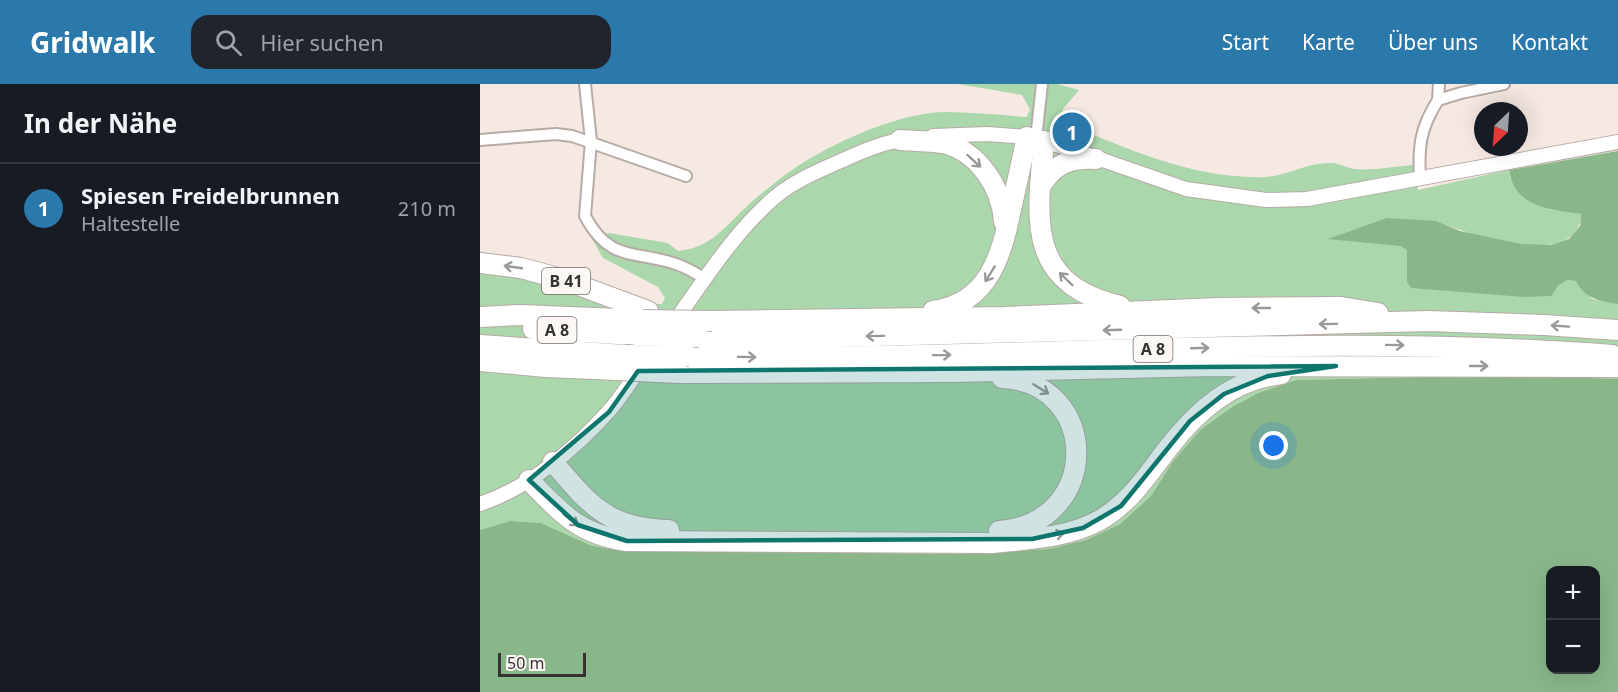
<!DOCTYPE html>
<html lang="de">
<meta charset="utf-8">
<style>
body{margin:0;font-family:"Noto Sans",sans-serif;background:#20242c;color:#f1f3f6}
.controls{position:absolute;right:18px;bottom:18px;display:grid;overflow:hidden;border-radius:12px;box-shadow:0 6px 24px #0002}
.controls button{width:54px;height:54px;display:grid;place-items:center;padding:0;border:0;border-bottom:2px solid #363941;background:#171b24;color:#f1f3f6;font:30px sans-serif}
.compass{position:absolute;left:994px;top:18px;width:54px;height:54px;border-radius:50%;background:#171b24;box-shadow:0 6px 24px #0002;rotate:205deg}
.scale{position:absolute;left:18px;bottom:15px;width:88px;box-sizing:border-box;padding-left:6px;border:3px solid #373230;border-top:0;font-size:16px;line-height:21px;white-space:nowrap;color:#373230;-webkit-text-stroke:4px #fdf8f6;paint-order:stroke}
.you{position:absolute;left:794px;top:362px;width:21px;height:21px;margin:-15px;border:4px solid #fff;border-radius:50%;background:#1a73e8;box-shadow:0 0 0 9px #1a73e833}
.badge{display:grid;place-items:center;width:39px;height:39px;border-radius:50%;background:#2b78ab;color:#fff;font-size:20px;font-weight:700}
.pin{position:absolute;translate:-50% -50%;border:3px solid #fff;box-shadow:0 2px 6px #0006}
.list{margin:0;padding:0;list-style:none}
h2{display:flex;justify-content:space-between;align-items:center;height:78px;margin:0;padding:0 24px;font-size:26px}
h2 small{font-size:20px;font-weight:400;color:#9ea1a6}
.list li{display:grid;grid-template-columns:39px 1fr auto;gap:18px;align-items:center;box-sizing:border-box;height:90px;padding:0 24px;border-top:2px solid #363941}
.list b{display:block;font-size:22px;white-space:nowrap}
.list p{margin:0;font-size:20px;white-space:nowrap;color:#9ea1a6}
.list em{font-size:20px;font-style:normal;color:#9ea1a6}
.icon{flex:none;width:33px;height:33px;fill:none;stroke:currentColor;stroke-width:2;stroke-linecap:round;stroke-linejoin:round}
.map{position:relative;flex:none;width:1138px;height:608px;overflow:hidden}
header{display:flex;align-items:center;gap:36px;box-sizing:border-box;height:84px;padding:0 30px;background:#2b78ab;color:#fff}
header strong{font-size:28px}
nav{display:flex;gap:33px;margin-inline-start:auto;font-size:21px}
.search{width:420px;height:54px;background:#20242c;display:flex;align-items:center;gap:15px;box-sizing:border-box;padding:0 21px;border-radius:18px;color:#9ea1a6;font-size:22px}
main{display:flex}
aside{flex:1;background:#171b24}
.map>svg:first-child{display:block}
.green{fill:#aad7ab}
.forest{fill:#89b78a;fill-rule:evenodd}
.lines{fill:none;stroke-linecap:round;stroke-linejoin:round}
.minor-casing{stroke:#b7aba6;stroke-width:14}
.tertiary-casing{stroke:#b7aba6;stroke-width:16}
.motorway-casing{stroke:#b7aba6;stroke-width:22}
.minor{stroke:#fff;stroke-width:10}
.tertiary{stroke:#fff;stroke-width:14}
.motorway{stroke:#fff;stroke-width:20}
.motorway-bridge-casing{stroke:#b7aba6;stroke-width:22;stroke-linecap:butt}
.motorway-bridge{stroke:#fff;stroke-width:20}
.oneway{stroke:#9b9898}
.marked{fill:#0f766e;fill-opacity:0.2;stroke:#0f766e;stroke-width:4.5;stroke-linejoin:round}
.labels{text-anchor:middle;stroke-width:6;stroke-linejoin:round;paint-order:stroke}
.shield{fill:#fdf8f6;stroke:#726d6b;stroke-width:1.5}
.shield-label{font-size:16px;font-weight:bold;fill:#373230}
</style>
<header>
<strong>Gridwalk</strong>
<div class="search"><svg class="icon" aria-label="search" viewBox="0 0 24 24"><circle cx="10" cy="10" r="6"/><path d="M15 15l6 6"/></svg>Hier suchen</div>
<nav><a>Start</a><a>Karte</a><a>Über uns</a><a>Kontakt</a></nav>
</header>
<main>
<aside>
<h2>In der Nähe<small></small></h2>
<ul class="list">
<li><span class="badge">1</span><div><b>Spiesen Freidelbrunnen</b><p>Haltestelle</p></div><em>210 m</em></li>
</ul>
</aside>
<div class="map">
<svg width="1138" height="608" viewBox="0 0 1138 608">
<rect width="100%" height="100%" fill="#f6e9e3"/>
<!-- green -->
<path class="green" d="M478 0H577L599 6 583 25 581 38C647 64 714 96 787 93 809 91 827 79 849 79 858 78 866 84 875 85 892 87 917 82 934 81L938 106 1029 86 1031 96 1068 125 1101 130C1099 188 987 150 956 137L920 162 927 166V198L1070 212 1078 202 1087 196 1096 197 1112 215 1138 220V295L1029 291 816 296 778 309 752 323 721 345 693 377 671 412 640 440 606 456 568 465 482 470 135 466 110 461 61 439 30 437 0 446V170L33 172 84 187 170 220H182L185 214 178 203 123 174 112 155 129 149 188 159 198 167C230 164 244 144 265 124 276 113 289 104 301 94 340 64 414 29 464 28 492 28 520 31 547 33L550 25 542 11Z"/>
<!-- forest -->
<g class="forest">
<path d="M1138 67V220C1120 217 1105 215 1096 197L1087 196 1078 202 1071 212 1044 213 931 204 927 198V166L920 162 848 155 907 134 956 137 980 147 1041 160 1071 161 1089 155 1100 142 1101 130C1070 125 1035 124 1029 86Z"/>
<path d="M1029 291 1138 295V608H0V446L30 437 61 439 110 461 135 466 482 470 568 465 606 456 640 440 671 412 693 377 721 345 752 323 778 309 816 296ZM1070 486H1116V586H1070Z"/>
</g>
<g class="lines">
<!-- minor casing -->
<g class="minor-casing">
<g id="minor">
<path d="M105 0 111 57 105 132C130 179 155 166 196 180 207 184 216 189 225 195"/>
<polyline points="958,16 959,0"/>
<polyline points="556,55 562,0"/>
<polyline points="0,56 76,50 92,52 206,92"/>
<path d="M940 93C938 61 941 43 958 16L981 9 1024 0"/>
</g>
</g>
<!-- tertiary casing -->
<g class="tertiary-casing">
<g id="tertiary">
<polyline points="453,52 507,50 547,53 591,65 706,105 786,116 827,115 1138,58"/>
<path d="M192 241C224 197 253 149 295 113 314 97 340 86 363 76 383 67 406 57 428 55"/>
<path d="M0 420C48 404 94 366 128 328 140 315 150 298 161 283"/>
</g>
</g>
<!-- motorway casing -->
<g class="motorway-casing">
<g id="motorway">
<path d="M420 56C434 57 448 57 462 59 498 66 522 104 524 138"/>
<path d="M564 57C557 135 545 199 640 222"/>
<path d="M560 103C574 80 590 73 616 75"/>
<polyline points="0,179 41,184 82,195 168,227"/>
<path d="M453 227C511 219 522 168 532 121 537 98 542 75 547 53"/>
<polyline points="0,233 40,231 163,236"/>
<polyline points="232,237 525,233 739,224 861,223 898,229"/>
<polyline points="53,245 155,251"/>
<polyline points="219,253 320,254 948,237 1064,241 1138,246"/>
<polyline points="0,261 145,271"/>
<path d="M209 272C516 278 825 247 1132 271"/>
<polyline points="0,277 66,283 137,286"/>
<polyline points="199,289 473,288 732,282 1138,283"/>
<path d="M73 378C110 421 128 445 189 446"/>
<path d="M49 396C81 429 100 451 147 457L513 459C550 455 587 454 620 436 650 419 668 390 689 363 718 326 752 296 801 290"/>
<path d="M519 447C623 439 620 298 522 294"/>
</g>
</g>
<!-- minor -->
<use href="#minor" class="minor"/>
<!-- tertiary -->
<use href="#tertiary" class="tertiary"/>
<!-- motorway -->
<use href="#motorway" class="motorway"/>
<!-- motorway-bridge casing -->
<g class="motorway-bridge-casing">
<g id="motorway-bridge">
<polyline points="163,236 232,237"/>
<polyline points="155,251 219,253"/>
<polyline points="145,271 209,272"/>
<polyline points="137,286 199,289"/>
</g>
</g>
<!-- motorway-bridge -->
<use href="#motorway-bridge" class="motorway-bridge"/>
</g>
<!-- one-way arrows -->
<defs><path id="oneway-shaft" d="M-6 0H5M1.5-3L5.5 0L1.5 3" fill="none" stroke-width="1.6" stroke-linecap="round" stroke-linejoin="round" transform="scale(1.5)"/></defs>
<g class="oneway">
<use href="#oneway-shaft" transform="translate(494 77) rotate(42)"/>
<use href="#oneway-shaft" transform="translate(33 183) rotate(-172)"/>
<use href="#oneway-shaft" transform="translate(510 190) rotate(122)"/>
<use href="#oneway-shaft" transform="translate(586 195) rotate(-136)"/>
<use href="#oneway-shaft" transform="translate(781 224) rotate(180)"/>
<use href="#oneway-shaft" transform="translate(848 240) rotate(179)"/>
<use href="#oneway-shaft" transform="translate(1080 242) rotate(-176)"/>
<use href="#oneway-shaft" transform="translate(632 246) rotate(178)"/>
<use href="#oneway-shaft" transform="translate(395 252) rotate(179)"/>
<use href="#oneway-shaft" transform="translate(915 261) rotate(1)"/>
<use href="#oneway-shaft" transform="translate(720 264) rotate(-2)"/>
<use href="#oneway-shaft" transform="translate(462 271) rotate(-1)"/>
<use href="#oneway-shaft" transform="translate(267 273) rotate(1)"/>
<use href="#oneway-shaft" transform="translate(999 282)"/>
<use href="#oneway-shaft" transform="translate(561 305) rotate(32)"/>
<use href="#oneway-shaft" transform="translate(91 436) rotate(37)"/>
<use href="#oneway-shaft" transform="translate(575 451) rotate(-11)"/>
</g>
<!-- marked area -->
<path class="marked" d="M856 282 788 292 744 310 710 337 641 422 603 444 552 455 147 457 98 441 49 396 129 328 158 287Z"/>
<g class="labels">
<!-- shield labels -->
<g class="shield">
<rect x="62" y="184" width="48" height="26" rx="4.5"/>
<rect x="57.5" y="233" width="39" height="26" rx="4.5"/>
<rect x="653.5" y="252" width="39" height="26" rx="4.5"/>
</g>
<g class="shield-label">
<text x="86" y="203">B 41</text>
<text x="77" y="252">A 8</text>
<text x="673" y="271">A 8</text>
</g>
</g>
</svg>
<div class="controls">
<button>+</button>
<button>−</button>
</div>
<svg class="compass" viewBox="-18 -18 36 36"><path d="M0-13l5 13h-10z" fill="#e53935"/><path d="M0 13l5-13h-10z" fill="#9ea1a6"/></svg>
<div class="scale">50 m</div>
<div class="you"></div>
<div class="pin badge" style="left:592px;top:48px">1</div>
</div>
</main>
